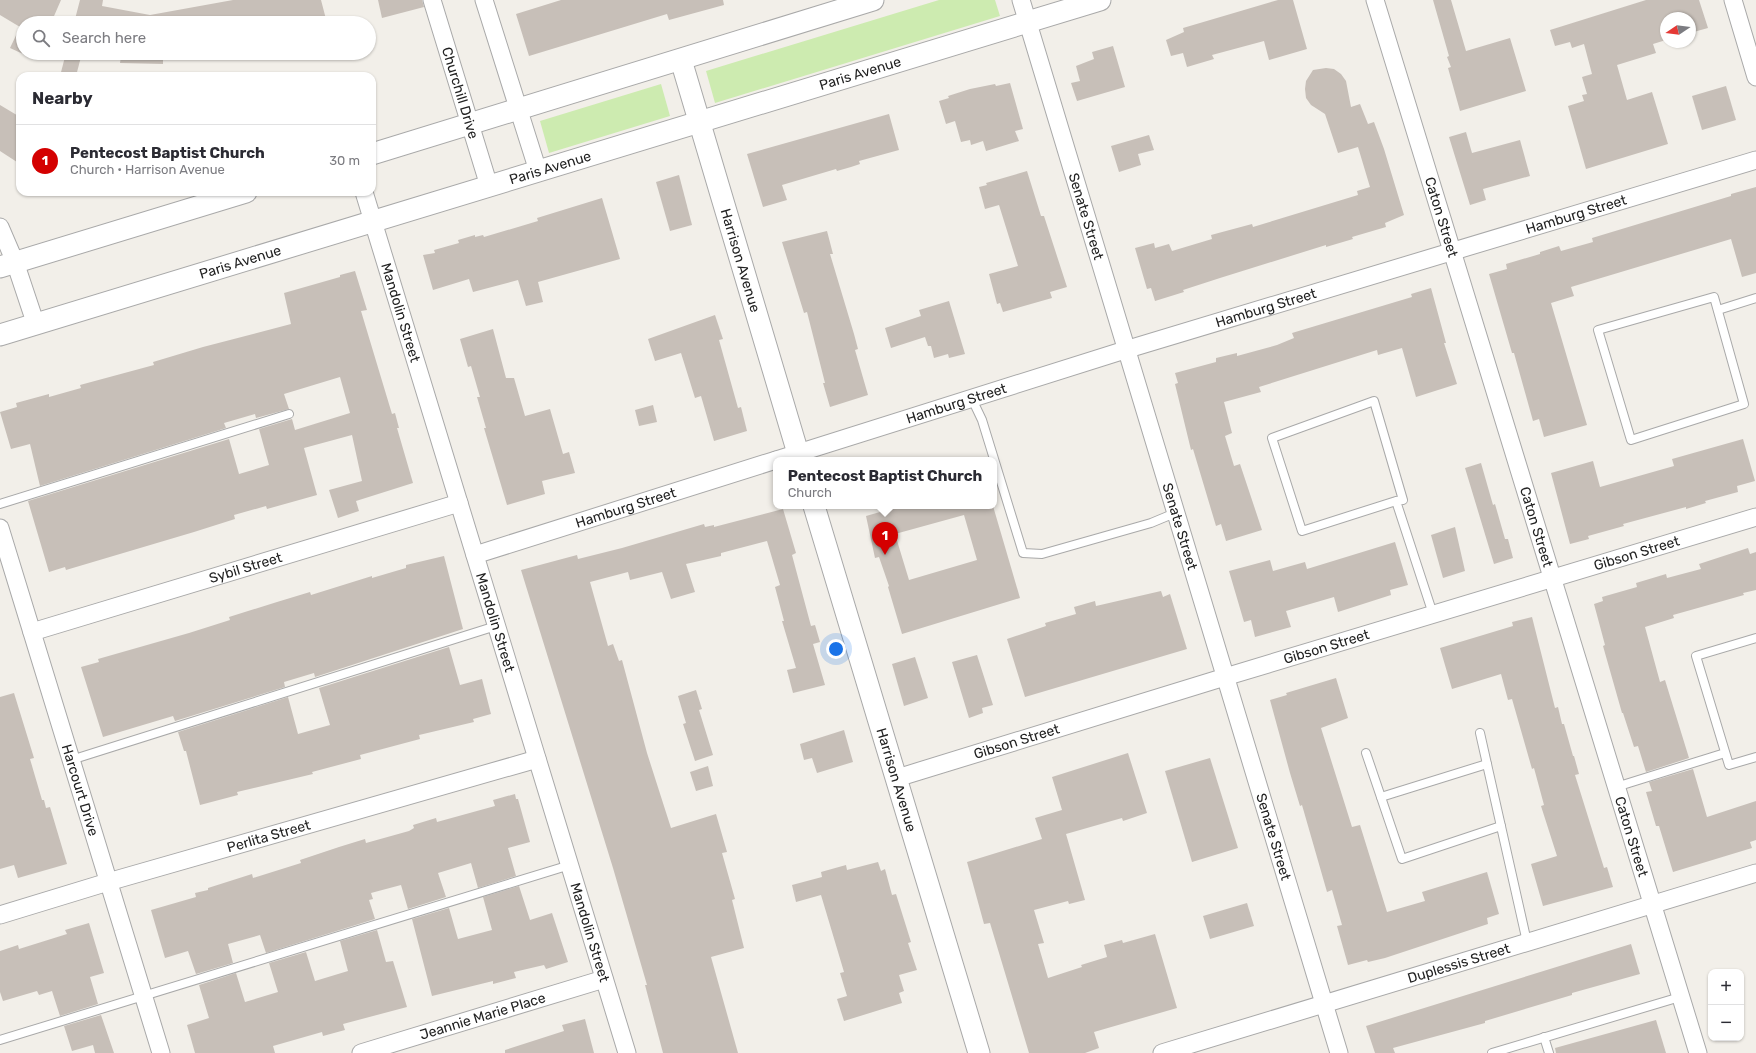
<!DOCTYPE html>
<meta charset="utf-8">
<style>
body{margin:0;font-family:Rubik,sans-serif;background:#f2f2f3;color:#2b2b33}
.controls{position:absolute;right:12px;bottom:12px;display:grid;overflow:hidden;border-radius:8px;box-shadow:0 1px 3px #0004}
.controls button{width:36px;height:36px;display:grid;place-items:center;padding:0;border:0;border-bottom:1px solid #e1e1e2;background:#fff;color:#2b2b33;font:20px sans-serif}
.compass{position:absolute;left:1660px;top:12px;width:36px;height:36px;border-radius:50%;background:#fff;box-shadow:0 1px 3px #0004;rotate:257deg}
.you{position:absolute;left:836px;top:649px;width:14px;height:14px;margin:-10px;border:3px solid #fff;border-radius:50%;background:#1a73e8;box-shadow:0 0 0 6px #1a73e833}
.badge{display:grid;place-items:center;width:26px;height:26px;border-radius:50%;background:#d40000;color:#fff;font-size:13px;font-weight:700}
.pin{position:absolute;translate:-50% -33px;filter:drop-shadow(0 1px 2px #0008)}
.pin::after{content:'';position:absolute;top:21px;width:14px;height:12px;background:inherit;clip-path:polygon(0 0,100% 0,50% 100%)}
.popup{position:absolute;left:773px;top:457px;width:224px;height:52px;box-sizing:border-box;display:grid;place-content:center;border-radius:8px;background:#fff;filter:drop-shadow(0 1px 3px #0005);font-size:13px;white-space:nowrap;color:#7c7c81}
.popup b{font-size:15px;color:#2b2b33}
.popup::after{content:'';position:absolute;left:50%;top:100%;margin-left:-8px;border:8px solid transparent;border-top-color:#fff}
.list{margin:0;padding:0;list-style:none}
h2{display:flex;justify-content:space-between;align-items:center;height:52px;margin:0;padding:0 16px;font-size:17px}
h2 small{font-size:13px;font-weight:400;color:#7c7c81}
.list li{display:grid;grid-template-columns:26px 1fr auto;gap:12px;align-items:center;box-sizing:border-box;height:72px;padding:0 16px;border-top:1px solid #e1e1e2}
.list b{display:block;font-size:15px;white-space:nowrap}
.list p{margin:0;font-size:13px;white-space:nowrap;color:#7c7c81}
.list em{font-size:13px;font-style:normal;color:#7c7c81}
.icon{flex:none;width:22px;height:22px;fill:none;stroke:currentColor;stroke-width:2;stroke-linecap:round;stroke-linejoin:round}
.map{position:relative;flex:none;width:1756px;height:1053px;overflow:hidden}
.search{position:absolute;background:#fff;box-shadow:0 1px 3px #0004;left:16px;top:16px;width:360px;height:44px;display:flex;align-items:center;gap:10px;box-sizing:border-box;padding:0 14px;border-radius:22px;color:#7c7c81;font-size:15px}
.panel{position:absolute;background:#fff;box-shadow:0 1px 3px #0004;left:16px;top:72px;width:360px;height:124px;border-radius:12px}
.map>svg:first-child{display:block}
.grass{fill:#cdebb0}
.building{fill:#c7bfb8;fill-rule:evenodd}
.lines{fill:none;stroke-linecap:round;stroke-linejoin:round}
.service-casing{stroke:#a9a9a9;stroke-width:10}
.minor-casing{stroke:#a9a9a9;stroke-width:19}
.tertiary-casing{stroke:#a9a9a9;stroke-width:23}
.service{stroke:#fff;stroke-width:8}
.minor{stroke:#fff;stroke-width:17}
.tertiary{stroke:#fff;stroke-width:21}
.labels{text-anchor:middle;stroke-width:3;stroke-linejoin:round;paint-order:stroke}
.street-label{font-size:14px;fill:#222;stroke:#fff}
</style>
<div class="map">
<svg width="1756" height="1053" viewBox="0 0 1756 1053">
<rect width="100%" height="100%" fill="#f2efe9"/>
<!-- grass -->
<g class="grass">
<polygon points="939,0 995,0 1000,16 715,103 706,71"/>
<polygon points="661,84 670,116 549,153 540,121"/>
</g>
<!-- building -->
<g class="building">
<polygon points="0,0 61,0 51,23 23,23 23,53 36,53 34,59 10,48 20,27 0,15"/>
<polygon points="80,0 103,0 102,6 150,15 233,0 321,0 327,23 74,23"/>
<polygon points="378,0 422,0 424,7 382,18"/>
<polygon points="561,0 723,0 724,5 669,20 667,14 529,56 516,14"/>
<polygon points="1278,0 1293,0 1307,49 1269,60 1264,41 1212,55 1214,59 1187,67 1183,53 1171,56 1166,40 1184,32 1183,28"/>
<polygon points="1433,0 1451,0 1466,51 1510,38 1526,91 1460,111 1448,68 1451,67 1447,57 1449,56"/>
<polygon points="1646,0 1699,0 1708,28 1690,33 1690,18 1666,18 1666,40 1653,44 1656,53 1617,65 1627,100 1652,92 1668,144 1586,169 1568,106 1584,101 1582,95 1587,94 1582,77 1592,74 1584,44 1572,48 1570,42 1555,46 1550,30"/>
<polygon points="1113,46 1125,87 1077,101 1071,83 1080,81 1076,66 1094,59 1092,52"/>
<polygon points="66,53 82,53 76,76 60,76"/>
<polygon points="103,53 163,53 163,64 120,63 121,56"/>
<polygon points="1326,68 1334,69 1341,74 1346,81 1351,107 1360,104 1368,124 1374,122 1384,149 1404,215 1385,223 1386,227 1352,237 1353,239 1326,247 1326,245 1220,278 1183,290 1184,292 1155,301 1151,288 1147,289 1135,248 1154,243 1155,248 1169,244 1172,251 1212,239 1211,235 1252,224 1253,227 1358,195 1357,191 1370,187 1358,147 1338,153 1325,114 1311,105 1306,98 1305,89 1306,81 1313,70"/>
<polygon points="1010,83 1023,129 1015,131 1019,141 986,151 983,141 971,145 970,140 961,142 955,121 946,124 939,101 949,98 948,96 970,89 995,84 996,86"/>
<polygon points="1726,86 1736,120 1702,130 1692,96"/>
<polygon points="0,105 20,117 20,164 0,151"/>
<polygon points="889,114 899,150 859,161 860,164 851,167 837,171 836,169 782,185 787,200 763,207 747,154"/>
<polygon points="1466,132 1472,153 1520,140 1530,176 1483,189 1486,200 1470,205 1449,137"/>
<polygon points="1149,135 1154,150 1138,154 1141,165 1119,172 1111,146"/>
<polygon points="1027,171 1041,216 1044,216 1067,287 1050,292 1052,298 1003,312 1000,303 997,304 989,274 1018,266 999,205 985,209 979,187 987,185 986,183"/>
<polygon points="679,175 692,225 670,231 656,182"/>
<polygon points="1756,187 1756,273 1742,277 1731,239 1571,287 1574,296 1551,303 1587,425 1544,437 1539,419 1533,421 1514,353 1512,353 1489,274 1507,269 1506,264 1540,254 1540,252 1559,246 1561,251 1593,242 1592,238 1731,196 1731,194"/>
<polygon points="602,198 620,259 538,282 543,302 526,306 518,280 473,292 469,279 433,290 423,255 435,253 434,250 459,243 458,240 475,235 475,237 483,235 484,237 538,221 537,218"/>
<polygon points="827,231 833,254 830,254 854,334 858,349 855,350 868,395 830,407 823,383 825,383 807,312 804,313 782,242"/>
<polygon points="355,271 367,310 361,311 392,414 395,413 399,428 397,428 413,483 356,501 359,511 338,518 329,490 362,481 352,435 304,448 317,495 267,509 266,506 234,515 235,519 194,532 66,570 65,567 49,572 28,501 229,439 239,474 269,465 259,429 292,419 295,430 350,413 340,377 284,394 289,409 256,418 255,414 224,423 226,428 40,486 30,444 11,449 0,412 17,407 16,403 49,394 49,397 81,388 80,385 154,365 153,362 203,347 291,324 284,293 340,277 340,275"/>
<polygon points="1431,288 1446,343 1444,343 1457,384 1416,397 1402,348 1378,355 1377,350 1259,387 1261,392 1224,402 1232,433 1225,436 1234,466 1240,464 1262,530 1226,541 1221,524 1216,526 1193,449 1191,450 1175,384 1178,383 1175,373 1216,362 1216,358 1237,353 1237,356 1277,345 1294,338 1292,333 1412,297 1411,294"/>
<polygon points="949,301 965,354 949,358 948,354 934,358 931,346 928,346 925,337 891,348 885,328 921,316 919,310"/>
<polygon points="715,315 723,339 719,340 738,408 741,407 747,431 714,441 701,396 695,398 681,353 655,361 648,339"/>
<polygon points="493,329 506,378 514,378 525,416 550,409 563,454 569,452 575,473 542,481 545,494 507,505 484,428 486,428 477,397 480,397 471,366 468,367 460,339"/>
<polygon points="653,405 657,422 639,426 635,410"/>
<polygon points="1743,439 1755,481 1737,486 1738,492 1705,501 1706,503 1686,509 1686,507 1623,524 1624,526 1588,536 1589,539 1570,544 1551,473 1593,461 1600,487 1674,466 1672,459"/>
<polygon points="1481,463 1493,505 1495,504 1505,539 1508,539 1513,558 1494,564 1465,468"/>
<path d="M901 506H993L1020 598 902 634 888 587 889 586 879 557 875 558 866 516ZM964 515 977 560 909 580 895 534Z"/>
<polygon points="783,509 796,553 792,555 811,626 815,625 820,642 813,644 825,685 793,693 787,670 796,668 782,621 784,621 775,587 780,585 767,541 721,553 721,556 686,564 695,592 671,599 662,572 630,580 628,572 590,582 608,646 613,644 619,661 622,660 647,753 671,828 716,814 727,852 722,853 735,899 732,900 744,948 711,957 738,1053 663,1053 645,985 647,985 613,868 521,570 577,555 578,559 622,548 704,524 705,527 714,525 714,527"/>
<polygon points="1455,527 1465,571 1443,578 1431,535"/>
<polygon points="1395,542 1408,585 1390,590 1391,595 1338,612 1334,597 1286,611 1291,627 1255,637 1251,620 1244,622 1229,571 1270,560 1273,571 1305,562 1307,569"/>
<polygon points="1748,548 1750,554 1756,552 1756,590 1743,593 1744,595 1673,615 1674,618 1645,627 1660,682 1665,680 1689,758 1646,772 1638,746 1634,747 1623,713 1622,713 1603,646 1605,645 1594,604 1603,601 1602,597 1637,587 1636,583 1666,574 1667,578 1701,569 1699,564"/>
<polygon points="444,556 463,629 315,677 314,673 284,682 285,687 175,721 173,716 103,737 81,667 99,662 98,659 189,633 230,620 229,617 277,602 310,592 311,595 372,576 372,578 406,568 406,565"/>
<polygon points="1161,591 1163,597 1170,594 1187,649 1025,697 1007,639 1046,626 1045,623 1076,614 1074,607 1095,601 1096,606"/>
<polygon points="1532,617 1555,708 1558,707 1562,724 1564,724 1573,756 1574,756 1579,774 1575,775 1604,868 1607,867 1613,887 1543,906 1531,864 1557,856 1541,806 1544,805 1534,768 1532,769 1512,699 1508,700 1501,674 1452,689 1440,648 1513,626 1512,622"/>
<polygon points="449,647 460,685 482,679 491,714 473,719 474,722 419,735 420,739 360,755 361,759 312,772 313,774 237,792 238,795 200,805 186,751 184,751 178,732 288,697 298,734 330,725 319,688"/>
<polygon points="977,655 993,705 982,708 983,713 969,718 952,662"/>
<polygon points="915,657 928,698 904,706 892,664"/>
<polygon points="1336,678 1348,718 1321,728 1352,827 1360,825 1387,912 1425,901 1422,892 1487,872 1499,914 1487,918 1488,924 1385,958 1368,962 1367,960 1348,965 1337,926 1342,925 1332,890 1327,892 1302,805 1300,806 1290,773 1270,700 1287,695 1286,693"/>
<polygon points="696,690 702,709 699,710 713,755 695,761 683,724 686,723 678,696"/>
<polygon points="14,693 34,758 30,759 42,800 44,800 46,808 50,807 67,864 18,878 14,865 0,869 0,697"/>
<polygon points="844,730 853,762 817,773 812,758 804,760 800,744"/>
<polygon points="1128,753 1147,813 1123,821 1122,818 1066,834 1085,900 1069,904 1068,901 1034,910 1044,943 1038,944 1048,978 1082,967 1081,965 1107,957 1104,945 1122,940 1123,943 1155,934 1177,1008 1094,1032 1099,1048 1085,1053 1029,1053 990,923 984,924 967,862 1042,839 1035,818 1062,810 1052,777"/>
<polygon points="1210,758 1238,848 1192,862 1165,771"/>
<polygon points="708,766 713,786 696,791 690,772"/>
<polygon points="1693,769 1707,817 1756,801 1756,840 1750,842 1752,848 1673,872 1659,826 1656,826 1646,792 1652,791 1649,782"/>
<polygon points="515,794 516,799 518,799 530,842 508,848 516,876 478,888 471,863 438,873 446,897 408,909 401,885 371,893 373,899 369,900 375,919 266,953 260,935 228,944 233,963 196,974 188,951 165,958 151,910 196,897 195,893 208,890 208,888 252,874 253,878 301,863 300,860 339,847 365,839 366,843 409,831 414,828 413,825 436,818 437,822 495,806 493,800"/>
<polygon points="878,862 881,871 885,869 892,895 896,894 911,942 908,943 917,970 899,975 904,991 899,993 902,1003 844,1021 837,999 847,996 840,973 844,972 821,895 796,902 792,885 822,877 821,872 846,865 847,870"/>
<polygon points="519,886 530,920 552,913 568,962 546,969 544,965 514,972 516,978 493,984 493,981 432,996 412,919 449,908 458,939 492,930 483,897"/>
<polygon points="1247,903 1254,926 1210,939 1203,916"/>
<polygon points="89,923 104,973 90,977 98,1004 60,1016 52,991 39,995 37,991 3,1001 0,992 0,951 18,945 19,949 67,934 65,930"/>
<polygon points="377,930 386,962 393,961 407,1007 343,1024 345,1030 323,1036 322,1032 273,1046 275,1053 195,1053 187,1025 209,1018 199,985 236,973 245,1002 278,992 269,963 306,952 315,981 348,971 340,941"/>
<polygon points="1631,944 1640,974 1572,993 1572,995 1485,1021 1485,1023 1393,1048 1395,1053 1375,1053 1366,1026"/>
<polygon points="101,1015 114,1053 95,1053 93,1045 72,1051 64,1026"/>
<polygon points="585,1019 594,1053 505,1053 505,1050 564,1031 562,1025"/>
<polygon points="1656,1020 1666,1053 1556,1053 1555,1048"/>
</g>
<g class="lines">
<!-- service casing -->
<g class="service-casing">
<g id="service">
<polygon points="1714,297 1744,404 1631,440 1598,330"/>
<polyline points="1718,310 1756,298"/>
<polyline points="972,399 982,420 1023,553 1042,554 1151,523 1175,513"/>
<polyline points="1396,501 1403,500 1374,401 1272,438 1302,531 1396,501 1433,614"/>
<polyline points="0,504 289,414"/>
<polyline points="1756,638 1696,656 1729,765 1756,757"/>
<polyline points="1480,733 1527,942"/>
<polyline points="1366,753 1402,859 1501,826"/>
<polyline points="71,760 496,626"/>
<polyline points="1616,787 1725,753"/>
<polyline points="1381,797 1487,764"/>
<polyline points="1544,1037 1549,1053"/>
<polyline points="0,1040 570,865"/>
<polyline points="1492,1053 1680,997"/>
</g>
</g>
<!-- minor casing -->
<g class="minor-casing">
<g id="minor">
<path id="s1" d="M432 0 489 186"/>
<polyline points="484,0 538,171"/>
<path id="s2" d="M1021 0 1339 1053"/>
<path id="s3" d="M1375 0 1698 1053"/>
<polyline points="1733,0 1756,77"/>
<path id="s4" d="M364 192 627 1053"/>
<polyline points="0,227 15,262 36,325"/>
<path id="s5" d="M776 460 1125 350 1756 160"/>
<path id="s6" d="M0 528 161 1053"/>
<path id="s7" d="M475 555 776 460"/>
<path id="s8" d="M32 632 459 503"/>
<path id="s9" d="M897 778 1225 677 1756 517"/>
<path id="s10" d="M0 915 108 882 537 759"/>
<path id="s11" d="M361 1053 604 979"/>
<path id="s12" d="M1162 1053 1756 873"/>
</g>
</g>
<!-- tertiary casing -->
<g class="tertiary-casing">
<g id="tertiary">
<path id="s13" d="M681 60 800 460"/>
<polyline points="372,154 873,0"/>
<polyline points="0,267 246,192"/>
<path id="s14" d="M0 335 1100 0"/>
<path id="s15" d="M814 506 979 1053"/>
</g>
</g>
<!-- service -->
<use href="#service" class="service"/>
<!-- minor -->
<use href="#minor" class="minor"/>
<!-- tertiary -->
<use href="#tertiary" class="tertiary"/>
</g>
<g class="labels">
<!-- street labels -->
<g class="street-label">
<text dy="5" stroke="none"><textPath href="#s14" startOffset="899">Paris Avenue</textPath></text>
<text dy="5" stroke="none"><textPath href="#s1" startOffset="97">Churchill Drive</textPath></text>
<text dy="5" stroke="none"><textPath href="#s14" startOffset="575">Paris Avenue</textPath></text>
<text dy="5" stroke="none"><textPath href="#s5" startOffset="837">Hamburg Street</textPath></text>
<text dy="5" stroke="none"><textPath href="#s2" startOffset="226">Senate Street</textPath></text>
<text dy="5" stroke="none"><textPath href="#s3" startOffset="227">Caton Street</textPath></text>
<text dy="5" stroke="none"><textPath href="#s13" startOffset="209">Harrison Avenue</textPath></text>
<text dy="5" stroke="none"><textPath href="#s14" startOffset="251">Paris Avenue</textPath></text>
<text dy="5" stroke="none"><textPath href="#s5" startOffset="513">Hamburg Street</textPath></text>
<text dy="5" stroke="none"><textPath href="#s4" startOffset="126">Mandolin Street</textPath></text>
<text dy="5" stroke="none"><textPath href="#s5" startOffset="189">Hamburg Street</textPath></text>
<text dy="5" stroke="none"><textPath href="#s7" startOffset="158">Hamburg Street</textPath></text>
<text dy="5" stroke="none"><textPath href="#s3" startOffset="551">Caton Street</textPath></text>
<text dy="5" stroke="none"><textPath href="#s2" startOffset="550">Senate Street</textPath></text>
<text dy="5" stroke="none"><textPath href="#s9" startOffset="773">Gibson Street</textPath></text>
<text dy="5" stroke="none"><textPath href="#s8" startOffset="223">Sybil Street</textPath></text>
<text dy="5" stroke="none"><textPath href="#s4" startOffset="450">Mandolin Street</textPath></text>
<text dy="5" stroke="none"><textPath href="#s9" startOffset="449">Gibson Street</textPath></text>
<text dy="5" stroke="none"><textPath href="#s9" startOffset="125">Gibson Street</textPath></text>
<text dy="5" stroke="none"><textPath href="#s15" startOffset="286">Harrison Avenue</textPath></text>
<text dy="5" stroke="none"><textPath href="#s6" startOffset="274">Harcourt Drive</textPath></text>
<text dy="5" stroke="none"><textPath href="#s10" startOffset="280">Perlita Street</textPath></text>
<text dy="5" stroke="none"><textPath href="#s3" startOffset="875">Caton Street</textPath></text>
<text dy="5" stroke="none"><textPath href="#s2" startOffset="874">Senate Street</textPath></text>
<text dy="5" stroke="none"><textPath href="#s4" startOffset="774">Mandolin Street</textPath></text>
<text dy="5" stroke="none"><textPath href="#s12" startOffset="310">Duplessis Street</textPath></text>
<text dy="5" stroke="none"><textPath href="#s11" startOffset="127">Jeannie Marie Place</textPath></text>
</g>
</g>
</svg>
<div class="controls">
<button>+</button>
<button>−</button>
</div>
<svg class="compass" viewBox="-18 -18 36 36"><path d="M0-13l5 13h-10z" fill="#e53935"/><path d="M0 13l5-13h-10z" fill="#7c7c81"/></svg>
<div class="you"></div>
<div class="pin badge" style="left:885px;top:555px">1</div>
<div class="popup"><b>Pentecost Baptist Church</b>Church</div>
<div class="search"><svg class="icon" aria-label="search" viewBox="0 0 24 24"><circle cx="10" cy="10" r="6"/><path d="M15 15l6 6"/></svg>Search here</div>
<section class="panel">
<h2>Nearby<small></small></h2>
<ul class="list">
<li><span class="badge">1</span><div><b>Pentecost Baptist Church</b><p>Church · Harrison Avenue</p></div><em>30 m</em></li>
</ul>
</section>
</div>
